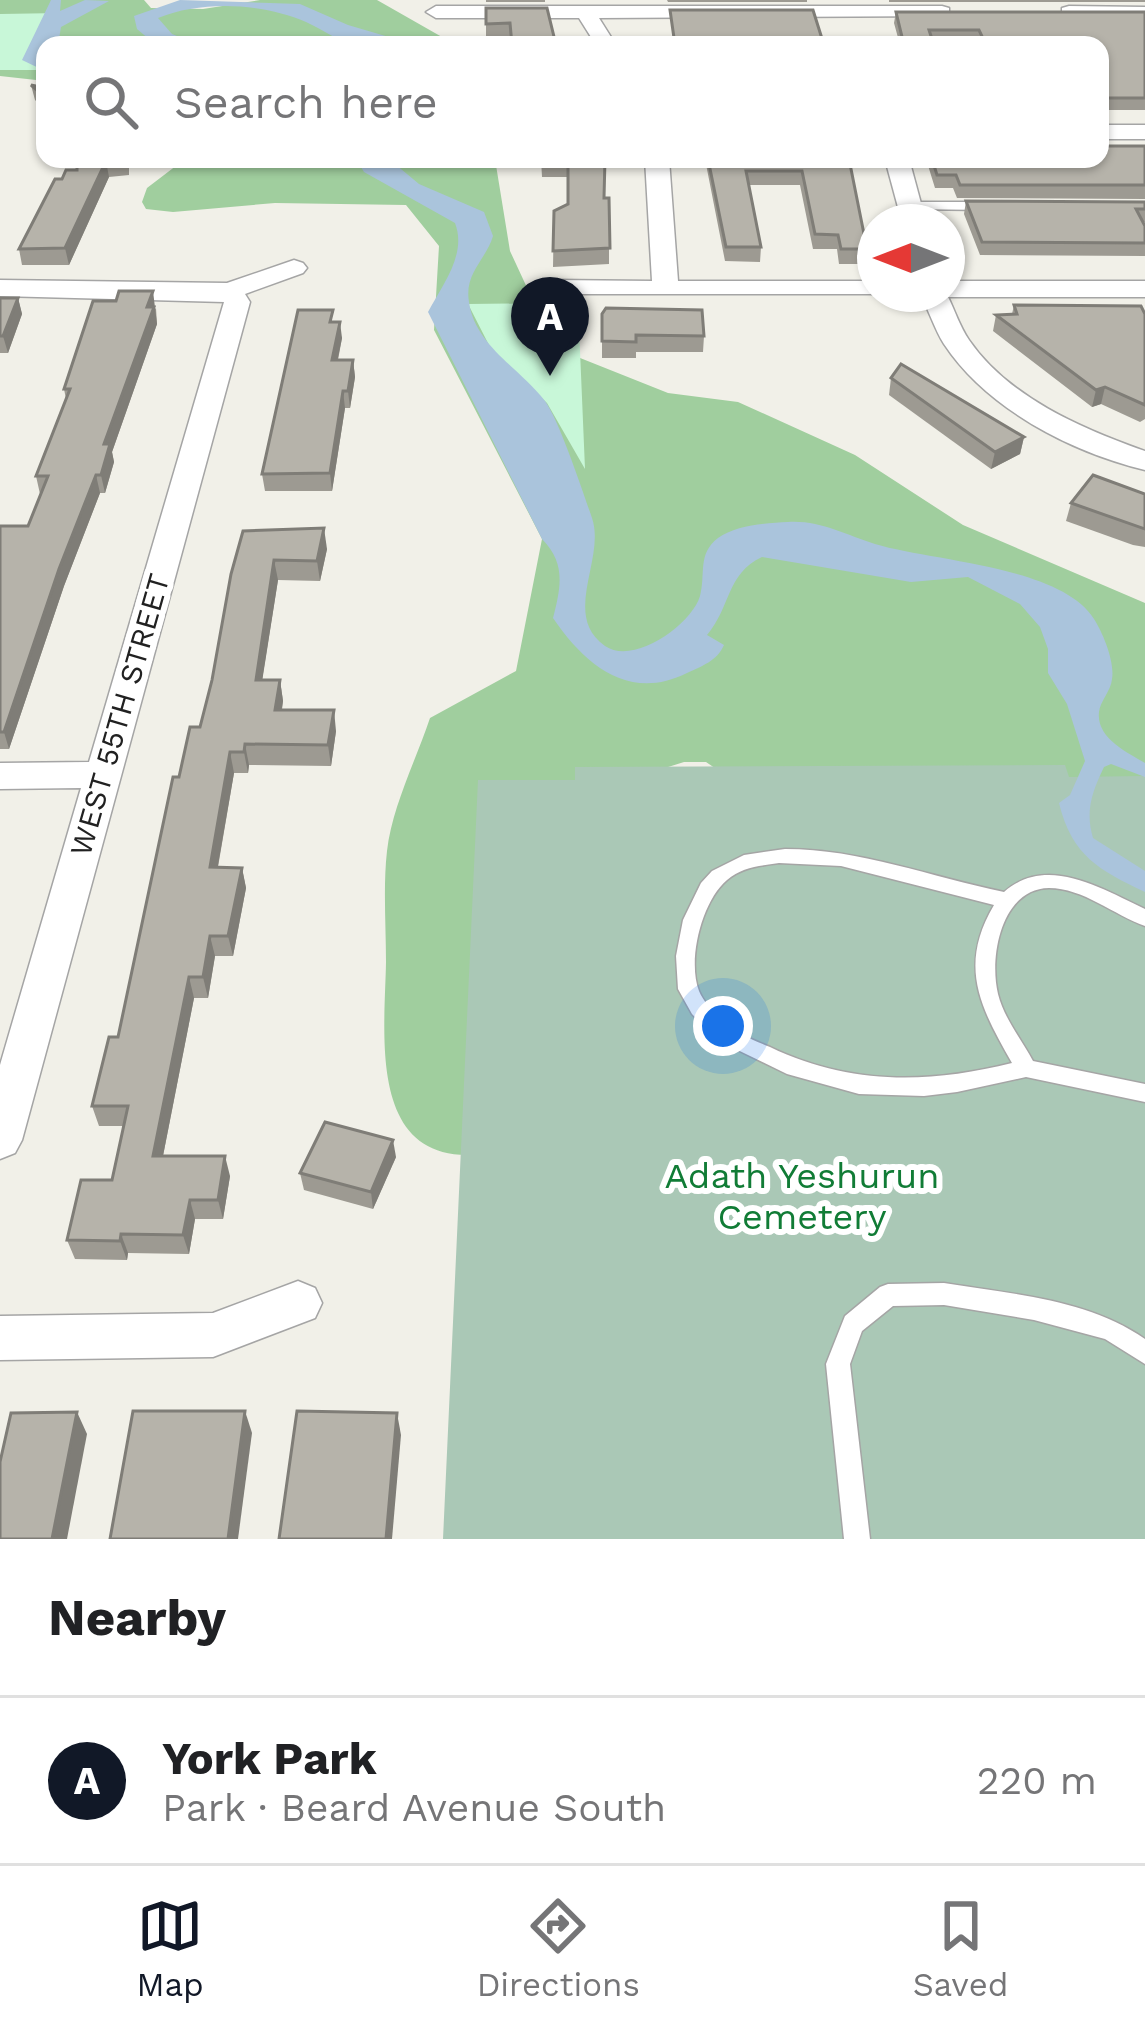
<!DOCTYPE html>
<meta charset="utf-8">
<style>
body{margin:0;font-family:"Work Sans",sans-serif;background:#f6f6f6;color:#202124}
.compass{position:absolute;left:857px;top:204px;width:108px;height:108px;border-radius:50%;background:#fff;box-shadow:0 3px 9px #0004;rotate:270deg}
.you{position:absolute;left:723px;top:1026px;width:42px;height:42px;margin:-30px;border:9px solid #fff;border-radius:50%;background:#1a73e8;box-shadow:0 0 0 18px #1a73e833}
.badge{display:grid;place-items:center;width:78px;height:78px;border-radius:50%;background:#111827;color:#fff;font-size:39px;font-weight:700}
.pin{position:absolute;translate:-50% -99px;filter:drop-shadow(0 3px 6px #0008)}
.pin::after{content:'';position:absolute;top:63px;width:42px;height:36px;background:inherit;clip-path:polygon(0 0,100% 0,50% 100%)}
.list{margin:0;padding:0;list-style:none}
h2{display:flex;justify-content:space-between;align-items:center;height:156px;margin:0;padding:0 48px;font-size:51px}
h2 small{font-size:39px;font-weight:400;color:#757577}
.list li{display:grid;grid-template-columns:78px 1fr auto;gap:36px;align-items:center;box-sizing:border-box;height:168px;padding:0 48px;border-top:3px solid #e0e0e0}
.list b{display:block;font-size:45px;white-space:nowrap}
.list p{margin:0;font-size:39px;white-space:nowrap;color:#757577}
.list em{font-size:39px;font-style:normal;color:#757577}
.icon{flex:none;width:66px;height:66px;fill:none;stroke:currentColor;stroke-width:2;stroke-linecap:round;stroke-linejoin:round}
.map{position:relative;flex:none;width:1145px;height:1539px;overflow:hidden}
.search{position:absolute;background:#fff;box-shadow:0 3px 9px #0004;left:36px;right:36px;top:36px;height:132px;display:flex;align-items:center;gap:30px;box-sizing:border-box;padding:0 42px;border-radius:24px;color:#757577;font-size:45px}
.sheet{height:324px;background:#fff}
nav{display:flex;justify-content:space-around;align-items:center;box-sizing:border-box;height:168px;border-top:3px solid #e0e0e0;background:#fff;font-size:33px;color:#757577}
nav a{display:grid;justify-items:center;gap:6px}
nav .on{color:#111827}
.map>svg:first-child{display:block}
.forest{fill:#a0ce9e}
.cemetery{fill:#aac8b6}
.park{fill:#c8f7d8}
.water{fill:#aac4dc}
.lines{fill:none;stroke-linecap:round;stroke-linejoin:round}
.service-casing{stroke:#a5a5a5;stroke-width:3}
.minor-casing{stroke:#a5a5a5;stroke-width:3}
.service{fill:#fff;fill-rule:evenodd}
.minor{fill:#fff;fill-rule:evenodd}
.wall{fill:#9d9a92}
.shaded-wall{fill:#7f7d77}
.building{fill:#b6b3aa;stroke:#7f7d77;stroke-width:3}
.labels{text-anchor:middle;stroke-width:12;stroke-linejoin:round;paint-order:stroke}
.street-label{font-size:30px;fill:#212121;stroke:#fff}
.near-park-label{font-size:36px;fill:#117c36;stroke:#fff}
</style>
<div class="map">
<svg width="1145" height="1539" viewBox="0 0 1145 1539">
<rect width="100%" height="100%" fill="#f1f0e8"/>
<!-- forest -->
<g class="forest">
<polygon points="0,0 144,0 151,8 203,9 260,0 377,0 456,45 45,45 45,81 0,76"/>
<path d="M185 159H495L510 251 555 348 668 393 738 402 855 455 963 525 1145 603V900L774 808 706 762H684L627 780 467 1155C368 1155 385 1030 386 962 386 925 383 887 387 851 392 807 416 760 430 718L516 671 542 539 434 330 439 246 406 205 275 203 173 212 146 209 142 202 147 188Z"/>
</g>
<!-- cemetery -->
<polygon class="cemetery" points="1065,765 1069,777 1145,776 1145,1539 443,1539 478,780 575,780 575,767"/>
<!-- park -->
<g class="park">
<polygon points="61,13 45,45 45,70 0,70 0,14"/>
<polygon points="578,303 585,469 547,403 491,349 468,304"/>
</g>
<!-- water -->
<g class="water">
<polygon points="51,0 61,0 60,11 85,0 109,1 61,27 58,45 45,45 45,71 22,60"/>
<path d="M180 0 300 4 348 25 416 45C397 45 377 47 359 45 338 42 324 30 306 22 263 3 202 0 158 18L172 34 187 40 186 45H156L137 29 134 16Z"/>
<path d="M356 159H389L419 184 484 212 493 236C486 260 464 273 469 302 475 346 520 368 545 401 559 420 583 492 592 518 606 559 561 615 605 646 634 666 692 624 700 596 706 574 697 554 718 538 736 525 766 523 788 522 820 520 846 535 875 544 931 561 1061 566 1094 619 1103 633 1115 662 1112 679 1111 691 1100 701 1099 712 1096 738 1127 752 1145 763V777L1111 764 1104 767C1092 792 1085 811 1093 838L1145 871V892C1099 870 1072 856 1059 803L1070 795 1085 761 1067 704 1048 673V649L1040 627 1020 604 968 577 911 582 762 557C726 574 731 607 707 635L724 645C717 661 702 666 687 673 629 702 585 665 553 618 561 587 566 563 542 539L428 312C443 284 467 254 455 223L364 172Z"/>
</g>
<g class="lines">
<!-- service casing -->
<g class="service-casing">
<g id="service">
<polygon points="910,202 989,202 995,206 989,210 906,209 906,203"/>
<path d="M785 849C861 849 931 877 1004 892 1047 854 1102 889 1145 909V926C1114 915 1083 888 1049 888 1001 889 989 957 998 994 1004 1018 1021 1039 1033 1061L1145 1084V1102L1026 1077 957 1092 924 1096 859 1094 787 1074 717 1040 692 1014 678 989 676 956 683 920 701 883 712 871 744 855ZM779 863 841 866 994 905C958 966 980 1007 1012 1063 928 1084 849 1085 770 1047 753 1040 735 1033 722 1020 714 1013 703 1001 699 991 687 960 702 901 727 880 742 867 760 866 779 863Z"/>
<path d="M944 1283C1011 1294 1088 1299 1145 1339V1364L1105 1339 1034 1320 944 1305 893 1306 862 1331 850 1364 870 1539H844L826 1364 845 1316 880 1287 888 1284Z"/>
</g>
</g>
<!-- minor casing -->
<g class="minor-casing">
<g id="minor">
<polygon points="942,6 949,8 949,16 599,18 616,45 596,45 579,18 436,18 426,12 436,6"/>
<polygon points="1069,6 1145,7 1145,19 1062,16 1062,8"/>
<rect x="1100" y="125" width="45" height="14"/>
<polygon points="645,159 669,159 678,281 875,281 875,294 885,294 544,294 540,288 553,280 652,281"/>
<polygon points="885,159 909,159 926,222 902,222"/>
<polygon points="294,260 303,263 307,268 303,273 245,294 250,302 22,1140 15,1153 0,1159 0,1065 81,788 0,789 0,763 89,762 224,302 0,296 0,280 227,283"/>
<path d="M947 281H1145V297H948C955 311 960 327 969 340 1008 397 1082 429 1145 451V470C1071 452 987 409 944 344 934 328 929 310 920 294H947Z"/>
<polygon points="298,1281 315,1288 322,1303 315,1318 213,1357 0,1360 0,1316 213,1313"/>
</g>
</g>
<!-- service -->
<use href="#service" class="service"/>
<!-- minor -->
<use href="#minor" class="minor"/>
</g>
<!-- wall -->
<g class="wall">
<rect x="486" y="0" width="59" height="2"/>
<polygon points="667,0 807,0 807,2 668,2"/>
<rect x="889" y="0" width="256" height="2"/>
<polygon points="486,8 556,45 510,37 486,37"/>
<polygon points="896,12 1145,12 1145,110 1100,110 1100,45 979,45 977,41 933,41 934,45 900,45 894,23"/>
<polygon points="31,85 45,88 45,110 35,100"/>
<polygon points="1145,146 1145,199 957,198 953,188 935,188 926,159 1100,159"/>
<polygon points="77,159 129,159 129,175 109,177 69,265 22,265 19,249 77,170"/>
<polygon points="541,159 605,159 604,198 609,198 609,264 553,267 554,211 568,204 568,177 542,177"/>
<polygon points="705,159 849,159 867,249 865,264 839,264 837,249 813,249 800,185 749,185 761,247 760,262 725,261"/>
<polygon points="966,201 1145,202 1145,222 1143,222 1145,226 1145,256 980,255 964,214"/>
<polygon points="0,298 18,298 22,314 8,353 0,353"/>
<polygon points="1014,305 1145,314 1145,419 1140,422 1101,404 1092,407 993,331 996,315 1012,314"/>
<polygon points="156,308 157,324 112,452 114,462 105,493 100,493 64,586 9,749 0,749 0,526 28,526 40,494 36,476 66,399 64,389"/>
<polygon points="602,314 704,336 703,352 636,352 636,358 602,358"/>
<polygon points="334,322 342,338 338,360 353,360 355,377 350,408 345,408 332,491 265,491 262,474"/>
<polygon points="891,378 1024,437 1020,454 991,469 889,395"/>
<polygon points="1145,494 1145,547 1133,545 1066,521 1071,503"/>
<polygon points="243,531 327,549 320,581 278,580 262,680 280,680 283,701 282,710 336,731 331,766 249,765 248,773 234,773 218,867 242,868 246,888 233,956 215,956 208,998 194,998 163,1156 230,1176 223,1219 195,1219 189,1254 128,1253 127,1260 75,1259 67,1240 112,1180 123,1126 99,1126 92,1106 118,1037 179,777 200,727 212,680"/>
<polygon points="396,1157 373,1209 304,1190 300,1173"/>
</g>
<!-- shaded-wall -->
<g class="shaded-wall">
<polygon points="106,161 109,177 69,265 65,248"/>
<polygon points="153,291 157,324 112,452 114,462 105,493 101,475 104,444"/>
<polygon points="18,298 22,314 8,353 3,336"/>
<polygon points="340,322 342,338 334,377 332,360"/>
<polygon points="353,360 355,377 350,408 348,391"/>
<polygon points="1105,387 1101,404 1092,407 1096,390"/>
<polygon points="343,391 345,408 332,491 330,473"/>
<polygon points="1024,437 1020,454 991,469 995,452"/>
<polygon points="96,475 100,493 64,586 9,749 4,732 59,569"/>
<polygon points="324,528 327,549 320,581 317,561"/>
<polygon points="274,560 278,580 259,701 256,680"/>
<polygon points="280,680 283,701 278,731 275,710"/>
<polygon points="334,710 336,731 331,766 328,745"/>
<polygon points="245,744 249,765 248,773 244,752"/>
<polygon points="230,752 234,773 214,888 210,867"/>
<polygon points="242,868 246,888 233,956 228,936"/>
<polygon points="210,936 215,956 208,998 203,977"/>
<polygon points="189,977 194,998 159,1176 153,1156"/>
<polygon points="393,1140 396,1157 373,1209 371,1192"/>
<polygon points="225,1156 230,1176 223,1219 218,1200"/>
<polygon points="190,1200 195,1219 189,1254 183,1235"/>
<polygon points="121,1234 128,1253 127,1260 120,1241"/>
<polygon points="245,1411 252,1433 238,1539 228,1539"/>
<polygon points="77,1412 87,1434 67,1539 52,1539"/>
<polygon points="397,1413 401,1435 392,1539 386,1539"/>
</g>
<!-- building -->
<g class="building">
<polygon points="486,8 547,8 556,45 512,45 510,23 486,24"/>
<polygon points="670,10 813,10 824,45 675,45"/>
<polygon points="896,12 1145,12 1145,98 1100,98 1100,45 986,45 979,30 929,30 934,45 904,45"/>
<polygon points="31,85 45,88 45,97"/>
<polygon points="1100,146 1145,146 1145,185 960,185 956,175 937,175 932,159 1100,159"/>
<polygon points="77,159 126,159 106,161 65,248 19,249 55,179 62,179 66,170 77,170"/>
<polygon points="541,159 605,159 604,198 609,198 610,248 553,251 554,211 568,204 568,162 541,162"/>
<polygon points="708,159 849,159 867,249 841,249 838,235 815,234 802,171 746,171 761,247 726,247"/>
<polygon points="966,201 1145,202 1145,209 1136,209 1145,226 1145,243 982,242"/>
<polygon points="119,291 153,291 147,307 154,307 104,444 110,444 101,475 96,475 59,569 4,732 0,732 0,526 28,526 48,476 36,476 70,389 64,389 93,301 116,301"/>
<polygon points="0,298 18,298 3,336 0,336"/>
<polygon points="1014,305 1141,306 1145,314 1145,405 1105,387 1096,390 996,315 1017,314"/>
<polygon points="606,308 702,310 704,336 636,335 636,342 602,341 602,314"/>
<polygon points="298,310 333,310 330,322 340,322 332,360 353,360 348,391 343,391 330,473 262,474"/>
<polygon points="901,364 1024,437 995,452 891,378"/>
<polygon points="1093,475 1145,494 1145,529 1071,503"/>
<polygon points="324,528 317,561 274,560 256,680 280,680 275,710 334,710 328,745 245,744 244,752 230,752 210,867 242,868 228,936 210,936 203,977 189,977 153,1156 225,1156 218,1200 190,1200 183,1235 121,1234 120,1241 67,1240 81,1180 112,1180 128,1106 92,1106 109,1037 118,1037 173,777 179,777 190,727 200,727 212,680 231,574 243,531"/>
<polygon points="325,1122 393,1140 371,1192 300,1173"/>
<polygon points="133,1411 245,1411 228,1539 110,1539"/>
<polygon points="297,1411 397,1413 386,1539 279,1539"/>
<polygon points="77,1412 52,1539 0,1539 0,1462 11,1413"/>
</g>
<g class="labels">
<!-- street labels -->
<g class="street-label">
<text transform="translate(120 715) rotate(-74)" y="10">WEST 55TH STREET</text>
</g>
<!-- near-park labels -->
<g class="near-park-label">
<text x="802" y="1188">Adath Yeshurun<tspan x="802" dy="41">Cemetery</tspan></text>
</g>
</g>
</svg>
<svg class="compass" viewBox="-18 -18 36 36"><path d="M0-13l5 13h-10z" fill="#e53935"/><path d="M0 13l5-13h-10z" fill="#757577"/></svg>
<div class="you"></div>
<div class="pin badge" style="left:550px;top:376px">A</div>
<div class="search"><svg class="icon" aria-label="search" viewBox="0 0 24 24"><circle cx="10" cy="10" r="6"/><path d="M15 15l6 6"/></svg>Search here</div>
</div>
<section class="sheet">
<h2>Nearby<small></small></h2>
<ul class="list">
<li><span class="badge">A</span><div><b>York Park</b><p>Park · Beard Avenue South</p></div><em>220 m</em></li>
</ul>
</section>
<nav>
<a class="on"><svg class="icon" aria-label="map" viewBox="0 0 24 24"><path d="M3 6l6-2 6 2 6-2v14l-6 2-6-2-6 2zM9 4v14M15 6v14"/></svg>Map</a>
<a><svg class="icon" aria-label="directions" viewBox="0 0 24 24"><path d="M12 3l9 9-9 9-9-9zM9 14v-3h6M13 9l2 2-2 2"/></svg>Directions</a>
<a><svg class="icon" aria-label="saved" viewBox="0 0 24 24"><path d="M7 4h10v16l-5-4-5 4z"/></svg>Saved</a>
</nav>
